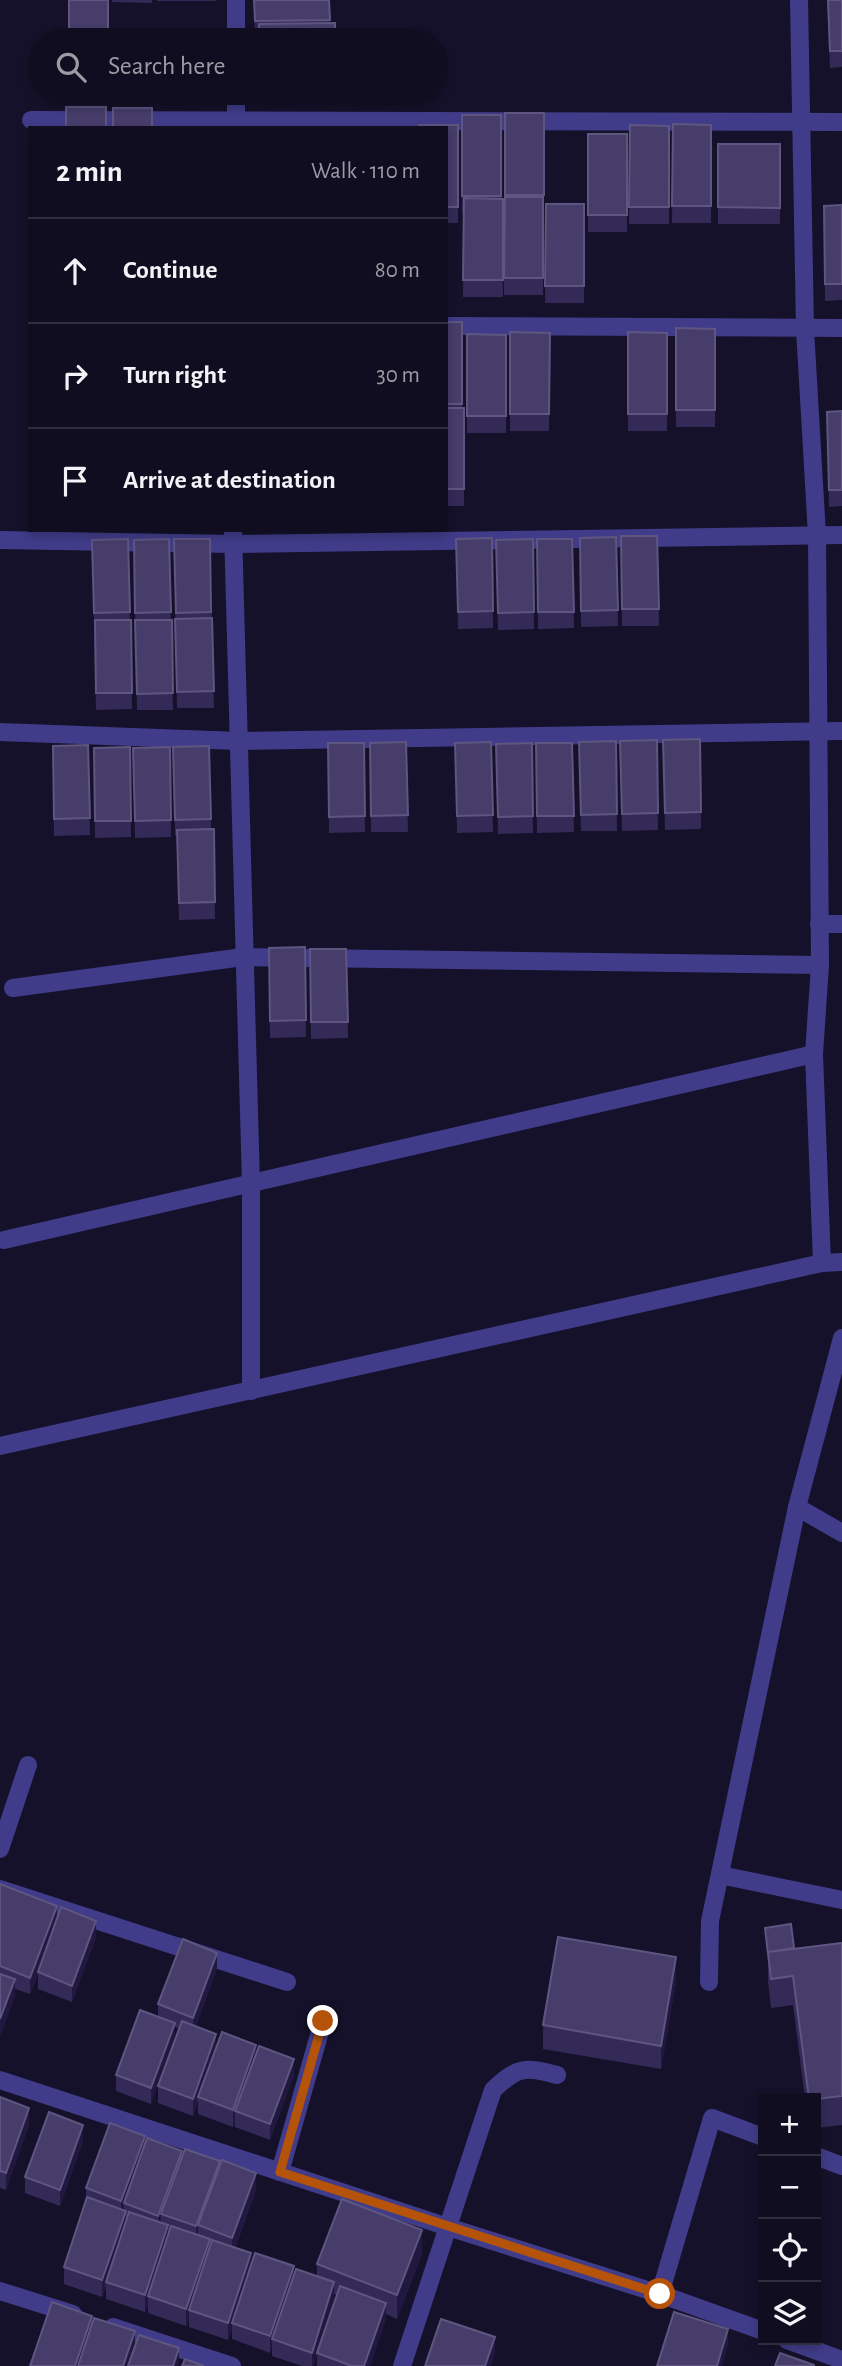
<!DOCTYPE html>
<meta charset="utf-8">
<style>
body{margin:0;font-family:"Alegreya Sans",sans-serif;background:#191629;color:#f1f3f6}
.controls{position:absolute;right:21px;bottom:21px;display:grid;overflow:hidden;border-radius:0px;box-shadow:0 4px 10px #0003}
.controls button{width:63px;height:63px;display:grid;place-items:center;padding:0;border:0;border-bottom:2px solid #302d3e;background:#100d20;color:#f1f3f6;font:35px sans-serif}
.stop{position:absolute;width:21px;height:21px;margin:-16px;border:5px solid #b45309;border-radius:50%;background:#fff}
.stop.end{background:#b45309;border-color:#fff;box-shadow:0 2px 7px #0008}
.list{margin:0;padding:0;list-style:none}
h2{display:flex;justify-content:space-between;align-items:center;height:91px;margin:0;padding:0 28px;font-size:30px}
h2 small{font-size:23px;font-weight:400;color:#9c9ca5}
.list li{display:grid;grid-template-columns:46px 1fr auto;gap:21px;align-items:center;box-sizing:border-box;height:105px;padding:0 28px;border-top:2px solid #302d3e}
.list b{display:block;font-size:26px;white-space:nowrap}
.list em{font-size:23px;font-style:normal;color:#9c9ca5}
.icon{flex:none;width:38px;height:38px;fill:none;stroke:currentColor;stroke-width:2;stroke-linecap:round;stroke-linejoin:round}
.map{position:relative;flex:none;width:842px;height:2366px;overflow:hidden}
.search{position:absolute;background:#100d20;box-shadow:0 4px 10px #0003;left:28px;top:28px;width:420px;height:77px;display:flex;align-items:center;gap:18px;box-sizing:border-box;padding:0 24px;border-radius:38px;color:#9c9ca5;font-size:26px}
.panel{position:absolute;background:#100d20;box-shadow:0 4px 10px #0003;left:28px;top:126px;width:420px;height:406px;border-radius:0px}
.map>svg:first-child{display:block}
.lines{fill:none;stroke-linecap:round;stroke-linejoin:round}
.minor{stroke:#403c89;stroke-width:18}
.wall{fill:#342a58;fill-rule:evenodd}
.shaded-wall{fill:#20183e}
.building{fill:#463d6a;stroke:#5e5681;stroke-width:2}
.route{stroke:#b45309;stroke-width:9}
</style>
<div class="map">
<svg width="842" height="2366" viewBox="0 0 842 2366">
<rect width="100%" height="100%" fill="#15112a"/>
<g class="lines">
<!-- minor -->
<g class="minor">
<polyline points="799,0 805,329 817,535 820,965 814,1054 822,1263"/>
<polyline points="236,40 236,0"/>
<polyline points="31,120 842,122"/>
<polyline points="236,128 236,93"/>
<polyline points="446,326 842,328"/>
<polyline points="233,530 251,1185 251,1391"/>
<polyline points="0,540 233,544 842,535"/>
<polyline points="0,732 239,741 842,731"/>
<polyline points="819,924 842,924"/>
<polyline points="13,988 243,957 820,965"/>
<polyline points="4,1240 814,1054"/>
<polyline points="0,1446 822,1263 842,1262"/>
<polyline points="797,1507 842,1533"/>
<polyline points="0,1849 28,1765"/>
<polyline points="720,1875 842,1900"/>
<polyline points="0,1889 287,1982"/>
<polyline points="709,1982 710,1921 797,1507 842,1338"/>
<polyline points="0,2080 448,2227 660,2294 763,2331"/>
<polyline points="816,2156 842,2166"/>
<polyline points="280,2172 323,2021"/>
<polyline points="0,2291 73,2314"/>
<polyline points="660,2294 712,2118 763,2137"/>
<polyline points="113,2327 232,2366"/>
<polyline points="787,2340 842,2360"/>
<path d="M402 2366 493 2090C517 2067 525 2066 557 2075"/>
</g>
</g>
<!-- wall -->
<g class="wall">
<polygon points="112,0 152,0 152,3 112,2"/>
<rect x="157" y="0" width="59" height="1"/>
<polygon points="254,0 329,0 330,23 255,38"/>
<polygon points="827,0 842,0 842,67 830,68"/>
<polygon points="505,113 544,113 543,295 504,295"/>
<polygon points="462,115 501,115 503,297 463,297 464,213 462,213"/>
<polygon points="673,124 711,125 711,223 672,223"/>
<polygon points="458,125 458,223 446,223 446,128"/>
<polygon points="630,125 669,126 669,224 629,224"/>
<rect x="588" y="134" width="39" height="98"/>
<rect x="718" y="144" width="62" height="80"/>
<polygon points="546,204 584,204 584,303 545,303"/>
<polygon points="842,205 842,300 825,301 824,206"/>
<polygon points="446,322 462,322 462,408 464,408 464,506 446,506"/>
<polygon points="676,328 715,329 715,427 676,427"/>
<polygon points="510,332 550,333 549,431 510,431"/>
<polygon points="628,332 667,333 667,431 628,431"/>
<polygon points="467,334 506,335 506,433 467,433"/>
<polygon points="842,411 842,506 829,507 827,412"/>
<polygon points="621,536 657,536 659,626 622,626"/>
<polygon points="616,537 618,626 581,627 580,538"/>
<polygon points="492,538 493,628 458,629 456,539"/>
<polygon points="128,539 132,709 96,710 92,540"/>
<polygon points="169,539 173,710 137,710 134,540"/>
<polygon points="174,539 210,539 214,708 177,708"/>
<polygon points="533,539 534,629 498,630 496,540"/>
<polygon points="537,539 572,539 574,628 538,629"/>
<polygon points="700,739 701,829 665,830 663,740"/>
<polygon points="657,740 658,830 622,831 620,741"/>
<polygon points="616,741 617,831 581,831 579,742"/>
<polygon points="406,742 408,832 371,832 370,743"/>
<polygon points="491,742 493,832 457,833 455,743"/>
<polygon points="328,743 364,743 365,832 329,833"/>
<polygon points="532,743 533,833 498,834 496,744"/>
<polygon points="536,743 572,743 574,832 537,833"/>
<polygon points="88,745 90,835 54,836 53,746"/>
<polygon points="209,746 211,829 214,829 215,919 179,920 177,836 175,836 173,747"/>
<polygon points="130,747 131,837 95,838 94,748"/>
<polygon points="170,747 171,837 135,838 133,748"/>
<polygon points="305,947 306,1037 270,1038 269,948"/>
<polygon points="310,949 346,949 348,1038 311,1039"/>
<polygon points="0,1884 57,1920 96,1937 72,2002 38,1989 38,1974 30,1994 15,1989 15,1996 0,2036"/>
<polygon points="765,1928 794,1948 842,1942 842,2125 816,2128 816,2098 805,2098 793,2005 771,2008 768,1981 768,1963"/>
<polygon points="217,1969 196,2026 216,2048 256,2053 294,2075 270,2140 235,2127 235,2121 233,2127 198,2114 198,2100 193,2116 158,2103 158,2086 179,2029 175,2027 151,2104 116,2091 116,2075 158,2016 158,2004"/>
<polygon points="676,1981 661,2069 543,2049 543,2025"/>
<polygon points="0,2097 29,2125 6,2190 0,2188"/>
<polygon points="83,2141 60,2206 25,2193 25,2177"/>
<path d="M145 2146 182 2157 220 2166 256 2190 235 2248 251 2265 294 2277 317 2276V2264L422 2254 397 2319 386 2314V2319L370 2366H317V2354L313 2366H302L272 2356V2345L270 2353 232 2339V2328L228 2340 189 2327V2319L186 2326 148 2313V2305L145 2312 106 2299V2285L102 2297 64 2284V2267L86 2201V2188ZM334 2294 337 2295 320 2343 334 2299Z"/>
</g>
<!-- shaded-wall -->
<g class="shaded-wall">
<polygon points="57,1906 57,1923 30,1994 30,1978"/>
<polygon points="96,1921 96,1937 72,2002 72,1986"/>
<polygon points="217,1953 217,1969 193,2034 193,2018"/>
<polygon points="676,1957 676,1981 661,2069 661,2046"/>
<polygon points="15,1979 15,1996 0,2036 0,2019"/>
<polygon points="175,2023 175,2039 151,2104 151,2088"/>
<polygon points="216,2034 216,2051 198,2097 193,2116 193,2099"/>
<polygon points="256,2045 256,2062 235,2111 235,2121 233,2127 233,2110"/>
<polygon points="294,2059 294,2075 270,2140 270,2124"/>
<polygon points="29,2108 29,2125 6,2190 6,2173"/>
<polygon points="83,2125 83,2141 60,2206 60,2190"/>
<polygon points="145,2136 145,2152 124,2203 124,2209 121,2217 121,2201"/>
<polygon points="182,2151 182,2168 161,2214 161,2224 158,2233 158,2216"/>
<polygon points="220,2161 220,2178 198,2225 198,2237 196,2243 196,2226"/>
<polygon points="256,2173 256,2190 232,2255 232,2238"/>
<polygon points="126,2211 126,2227 106,2282 102,2297 102,2280"/>
<polygon points="168,2225 168,2242 148,2296 148,2305 145,2312 145,2295"/>
<polygon points="422,2230 422,2254 397,2319 397,2295"/>
<polygon points="210,2239 210,2256 189,2310 189,2319 186,2326 186,2309"/>
<polygon points="251,2253 251,2270 232,2323 232,2328 228,2340 228,2323"/>
<polygon points="294,2266 294,2283 272,2339 272,2345 270,2353 270,2336"/>
<polygon points="334,2282 334,2299 313,2366 312,2366 312,2353"/>
<polygon points="386,2303 386,2319 370,2366 364,2366"/>
<polygon points="92,2316 92,2332 81,2366 75,2366"/>
<polygon points="728,2329 728,2346 722,2366 717,2366"/>
<polygon points="135,2331 135,2348 129,2366 123,2366"/>
<polygon points="495,2337 495,2354 491,2366 485,2366"/>
<polygon points="179,2348 179,2366 173,2366"/>
</g>
<!-- building -->
<g class="building">
<rect x="69" y="0" width="39" height="40"/>
<polygon points="254,0 329,0 330,20 255,21"/>
<polygon points="828,0 842,0 842,51 830,51"/>
<polygon points="335,23 335,40 259,40 259,24"/>
<rect x="66" y="107" width="40" height="21"/>
<rect x="113" y="108" width="39" height="20"/>
<rect x="505" y="113" width="39" height="82"/>
<rect x="462" y="115" width="39" height="81"/>
<polygon points="673,124 711,125 711,206 672,206"/>
<polygon points="419,125 458,125 458,207 446,207 446,128 419,128"/>
<polygon points="630,125 669,126 669,207 629,207"/>
<rect x="588" y="134" width="39" height="81"/>
<polygon points="718,144 780,144 780,208 718,207"/>
<polygon points="505,197 543,197 543,278 504,278"/>
<polygon points="464,198 503,199 503,280 463,280"/>
<polygon points="546,204 584,204 584,286 545,286"/>
<polygon points="842,205 842,284 825,284 824,206"/>
<rect x="446" y="322" width="16" height="82"/>
<polygon points="676,328 715,329 715,410 676,410"/>
<polygon points="510,332 550,333 549,414 510,414"/>
<polygon points="628,332 667,333 667,414 628,414"/>
<polygon points="467,334 506,335 506,416 467,416"/>
<rect x="446" y="408" width="18" height="81"/>
<polygon points="842,411 842,490 829,490 827,412"/>
<polygon points="621,536 657,536 659,609 622,609"/>
<polygon points="616,537 618,610 581,611 580,538"/>
<polygon points="492,538 493,611 458,612 456,539"/>
<polygon points="128,539 130,612 94,613 92,540"/>
<polygon points="169,539 171,612 135,613 134,540"/>
<polygon points="174,539 210,539 211,612 176,613"/>
<polygon points="533,539 534,612 498,613 496,540"/>
<polygon points="537,539 572,539 574,612 538,612"/>
<polygon points="212,618 214,691 177,692 175,619"/>
<polygon points="95,620 131,620 132,693 96,693"/>
<polygon points="135,620 172,620 173,693 137,694"/>
<polygon points="700,739 701,812 665,813 663,740"/>
<polygon points="657,740 658,813 622,814 620,741"/>
<polygon points="616,741 617,814 581,815 579,742"/>
<polygon points="406,742 408,815 371,816 370,743"/>
<polygon points="491,742 493,815 457,816 455,743"/>
<polygon points="328,743 364,743 365,816 329,817"/>
<polygon points="532,743 533,816 498,817 496,744"/>
<polygon points="536,743 572,743 574,816 537,816"/>
<polygon points="88,745 90,818 54,819 53,746"/>
<polygon points="209,746 211,819 175,820 173,747"/>
<polygon points="130,747 131,821 95,821 94,748"/>
<polygon points="170,747 171,820 135,821 133,748"/>
<polygon points="214,829 215,902 179,903 177,830"/>
<polygon points="305,947 306,1020 270,1021 269,948"/>
<polygon points="310,949 346,949 348,1022 311,1022"/>
<polygon points="0,1884 57,1906 30,1978 0,1966"/>
<polygon points="61,1907 96,1921 72,1986 38,1972"/>
<polygon points="791,1924 794,1948 768,1952 768,1954 765,1928"/>
<polygon points="558,1937 676,1957 661,2046 543,2025"/>
<polygon points="183,1939 217,1953 193,2018 158,2004"/>
<polygon points="842,1943 842,2096 816,2099 809,2098 793,1976 771,1979 768,1952"/>
<polygon points="0,1974 15,1979 0,2019"/>
<polygon points="140,2010 175,2023 151,2088 116,2075"/>
<polygon points="182,2021 216,2034 193,2099 158,2086"/>
<polygon points="222,2032 256,2045 233,2110 198,2097"/>
<polygon points="259,2046 294,2059 270,2124 235,2111"/>
<polygon points="0,2097 29,2108 6,2173 0,2171"/>
<polygon points="49,2112 83,2125 60,2190 25,2177"/>
<polygon points="110,2123 145,2136 121,2201 86,2188"/>
<polygon points="147,2138 182,2151 158,2216 124,2203"/>
<polygon points="185,2149 220,2161 196,2226 161,2214"/>
<polygon points="222,2160 256,2173 232,2238 198,2225"/>
<polygon points="87,2197 126,2211 102,2280 64,2267"/>
<polygon points="342,2199 422,2230 397,2295 317,2264"/>
<polygon points="129,2212 168,2225 145,2295 106,2282"/>
<polygon points="171,2226 210,2239 186,2309 148,2296"/>
<polygon points="212,2240 251,2253 228,2323 189,2310"/>
<polygon points="255,2253 294,2266 270,2336 232,2323"/>
<polygon points="296,2269 334,2282 312,2353 272,2339"/>
<polygon points="340,2286 386,2303 364,2366 352,2366 317,2353"/>
<polygon points="52,2302 92,2316 75,2366 30,2366"/>
<polygon points="674,2312 728,2329 717,2366 657,2366"/>
<polygon points="94,2318 135,2331 123,2366 78,2366"/>
<polygon points="441,2319 495,2337 485,2366 425,2366"/>
<polygon points="139,2335 179,2348 173,2366 128,2366"/>
<polygon points="780,2353 814,2365 814,2366 775,2366"/>
<polygon points="185,2359 204,2366 182,2366"/>
</g>
<g class="lines">
<!-- route -->
<polyline class="route" points="323,2021 280,2172 660,2294"/>
</g>
</svg>
<div class="controls">
<button>+</button>
<button>−</button>
<button><svg class="icon" aria-label="locate" viewBox="0 0 24 24"><circle cx="12" cy="12" r="6"/><path d="M12 2v4M12 18v4M2 12h4M18 12h4"/></svg></button>
<button><svg class="icon" aria-label="layers" viewBox="0 0 24 24"><path d="M12 4l9 5-9 5-9-5zM3 14l9 5 9-5"/></svg></button>
</div>
<div class="stop" style="left:660px;top:2294px"></div>
<div class="stop end" style="left:323px;top:2021px"></div>
<div class="search"><svg class="icon" aria-label="search" viewBox="0 0 24 24"><circle cx="10" cy="10" r="6"/><path d="M15 15l6 6"/></svg>Search here</div>
<section class="panel">
<h2>2 min<small>Walk · 110 m</small></h2>
<ul class="list">
<li><svg class="icon" aria-label="ahead" viewBox="0 0 24 24"><path d="M12 20V5M6 11l6-6 6 6"/></svg><div><b>Continue</b></div><em>80 m</em></li>
<li><svg class="icon" aria-label="right" viewBox="0 0 24 24"><path d="M7 20v-9h11M14 6l5 5-5 5"/></svg><div><b>Turn right</b></div><em>30 m</em></li>
<li><svg class="icon" aria-label="arrive" viewBox="0 0 24 24"><path d="M6 21V4h12l-3 4 3 4H6"/></svg><div><b>Arrive at destination</b></div></li>
</ul>
</section>
</div>
